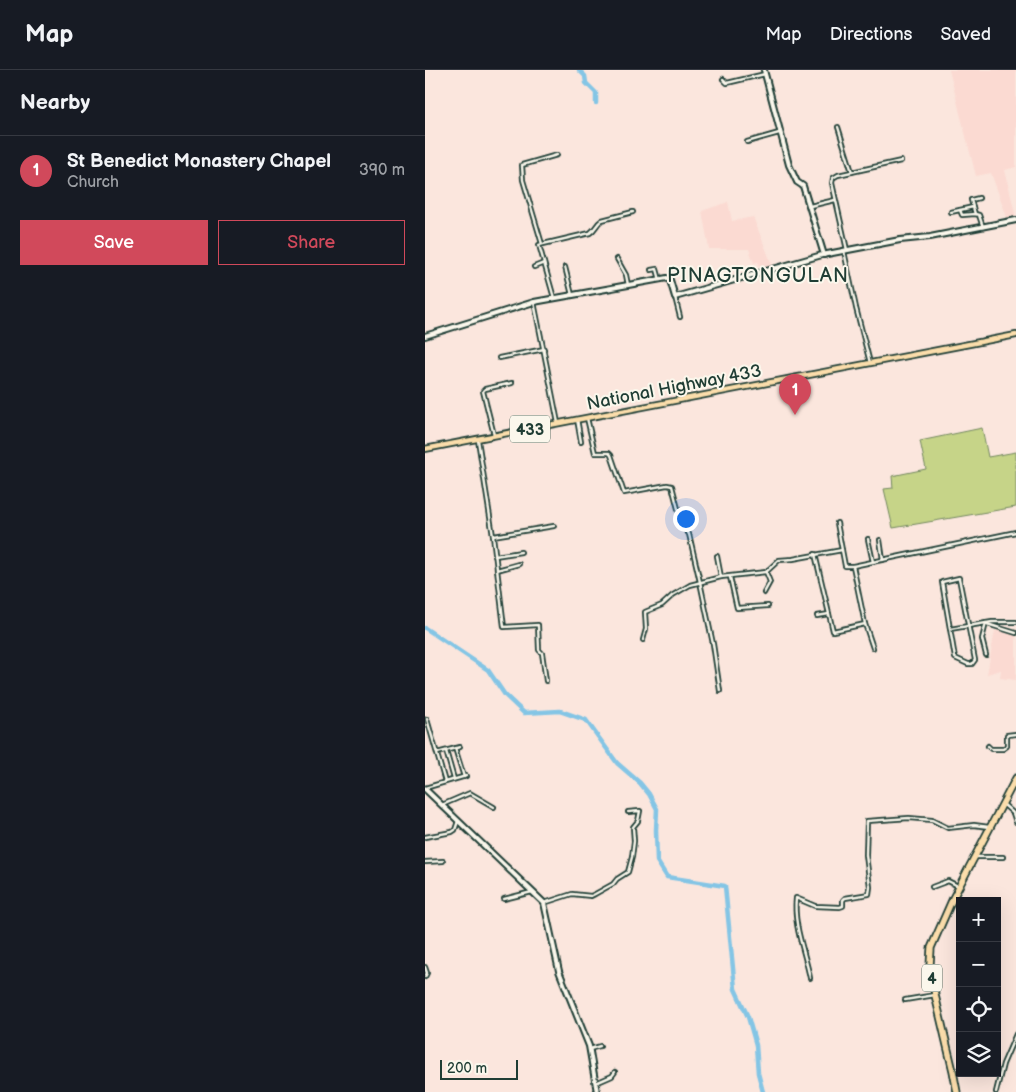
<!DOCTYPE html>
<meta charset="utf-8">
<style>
body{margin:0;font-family:"Balsamiq Sans",sans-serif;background:#20242c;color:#f1f3f6}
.controls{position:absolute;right:15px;bottom:15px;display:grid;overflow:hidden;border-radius:0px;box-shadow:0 5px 20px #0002}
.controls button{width:45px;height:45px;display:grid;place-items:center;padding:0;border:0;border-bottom:1px solid #363941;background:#171b24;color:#f1f3f6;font:25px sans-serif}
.scale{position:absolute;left:15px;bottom:12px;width:78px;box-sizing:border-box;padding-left:5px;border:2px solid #1f3d34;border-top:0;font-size:14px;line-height:18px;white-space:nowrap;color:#1f3d34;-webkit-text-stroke:4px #fbf7ec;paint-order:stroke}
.you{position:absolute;left:260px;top:448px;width:18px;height:18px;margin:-12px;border:4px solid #fff;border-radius:50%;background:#1a73e8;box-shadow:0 0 0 8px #1a73e833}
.badge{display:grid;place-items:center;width:32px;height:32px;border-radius:50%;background:#d1495b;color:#fff;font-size:16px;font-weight:700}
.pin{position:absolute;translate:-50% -41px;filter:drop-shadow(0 1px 2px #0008)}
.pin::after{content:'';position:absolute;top:26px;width:18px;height:15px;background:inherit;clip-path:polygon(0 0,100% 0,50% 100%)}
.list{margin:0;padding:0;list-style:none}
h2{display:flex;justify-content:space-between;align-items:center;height:65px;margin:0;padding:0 20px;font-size:21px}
h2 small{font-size:16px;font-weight:400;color:#9ea1a6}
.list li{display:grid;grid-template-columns:32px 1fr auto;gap:15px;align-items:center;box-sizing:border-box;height:70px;padding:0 20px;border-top:1px solid #363941}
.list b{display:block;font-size:19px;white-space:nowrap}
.list p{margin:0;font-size:16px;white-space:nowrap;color:#9ea1a6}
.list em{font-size:16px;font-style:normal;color:#9ea1a6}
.actions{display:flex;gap:10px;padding:15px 20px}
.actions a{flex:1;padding:11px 0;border:1px solid #d1495b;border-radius:0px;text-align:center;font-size:18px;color:#d1495b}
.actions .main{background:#d1495b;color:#fff}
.icon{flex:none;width:28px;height:28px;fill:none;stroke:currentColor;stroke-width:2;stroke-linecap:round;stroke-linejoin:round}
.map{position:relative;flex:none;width:591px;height:1022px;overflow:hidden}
header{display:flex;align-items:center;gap:30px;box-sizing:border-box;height:70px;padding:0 25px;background:#171b24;border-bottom:1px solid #363941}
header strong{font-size:24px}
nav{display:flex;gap:28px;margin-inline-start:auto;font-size:18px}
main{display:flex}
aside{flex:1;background:#171b24}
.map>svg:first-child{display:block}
.built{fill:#fbdad2}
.green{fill:#c6d488;stroke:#72885e}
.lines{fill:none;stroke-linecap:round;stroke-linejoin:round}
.river{stroke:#84c5e5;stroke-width:4.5}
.street-casing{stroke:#1f3d34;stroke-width:6}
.secondary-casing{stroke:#1f3d34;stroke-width:8}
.primary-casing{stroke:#1f3d34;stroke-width:8}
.highway-casing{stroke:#1f3d34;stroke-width:9}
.street{stroke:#fbf7ec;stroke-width:2.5}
.secondary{stroke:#fbf7ec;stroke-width:4}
.primary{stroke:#fbddab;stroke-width:4.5}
.highway{stroke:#fbddab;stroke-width:5.5}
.labels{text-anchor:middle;stroke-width:4;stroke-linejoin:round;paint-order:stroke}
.shield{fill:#fbf7ec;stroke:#61756b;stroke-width:1}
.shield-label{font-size:16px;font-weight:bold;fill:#1f3d34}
.street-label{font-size:18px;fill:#1f3d34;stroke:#fbf7ec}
.quarter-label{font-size:20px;letter-spacing:1px;fill:#1f3d34;stroke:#fbf7ec}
</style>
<header>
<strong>Map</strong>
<nav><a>Map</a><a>Directions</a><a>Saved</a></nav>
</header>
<main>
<aside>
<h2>Nearby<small></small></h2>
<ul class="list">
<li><span class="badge">1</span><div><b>St Benedict Monastery Chapel</b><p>Church</p></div><em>390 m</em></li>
</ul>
<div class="actions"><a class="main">Save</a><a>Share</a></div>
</aside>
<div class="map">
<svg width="591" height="1022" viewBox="0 0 591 1022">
<rect width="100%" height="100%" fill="#fbe6dd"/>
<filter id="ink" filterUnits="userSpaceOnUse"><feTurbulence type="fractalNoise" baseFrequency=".02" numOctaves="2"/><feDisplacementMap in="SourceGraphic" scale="10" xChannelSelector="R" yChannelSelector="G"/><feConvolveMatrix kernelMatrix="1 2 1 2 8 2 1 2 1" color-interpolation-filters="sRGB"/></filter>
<g filter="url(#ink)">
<!-- built -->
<g class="built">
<polygon points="524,0 591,0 591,97 580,100 591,148 583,150 566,103 551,106"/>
<polygon points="303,132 307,151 328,147 348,197 337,201 333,192 329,193 324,179 284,179 277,141"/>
<polygon points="570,560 591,565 591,610 575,608 576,600 562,604"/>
</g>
<!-- green -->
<polygon class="green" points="557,358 563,387 591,382 591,437 468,458 459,419 468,418 467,406 501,399 495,371"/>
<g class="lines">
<!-- river -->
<g class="river">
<polyline points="154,0 160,6 161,13 171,23 171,33"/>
<polyline points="0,558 63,600 80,625 99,643 135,641 161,650 192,693 215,713 224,724 232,739 231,760 232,791 242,807 300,816 310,919 323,947 331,975 333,1003 338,1022"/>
</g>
<!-- street casing -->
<g class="street-casing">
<g id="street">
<polyline points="298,9 302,13 340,4"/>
<polyline points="413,57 427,102"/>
<polyline points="322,72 354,63"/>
<polyline points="385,136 410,130"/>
<polyline points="548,137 546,130 554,128"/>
<polyline points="535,140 537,145 550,144 554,145 558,157"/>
<polyline points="526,142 548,137 550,144"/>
<polyline points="117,174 98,110 97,95 132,85"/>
<polyline points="422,180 407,113 408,108 413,105 476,91"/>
<polyline points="419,181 431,238 445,293"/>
<polyline points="192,189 201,205 203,215"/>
<polyline points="109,197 119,193"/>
<polyline points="140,197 147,225"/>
<polyline points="226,200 232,199 235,210"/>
<polyline points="250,227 255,247"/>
<path d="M129 228 114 175 165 163C171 159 171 154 177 150L208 142"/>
<polyline points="109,232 133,353"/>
<polyline points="74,288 119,279"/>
<polyline points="162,348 170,383 184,383 186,385 199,423 242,415 247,416 258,458 264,464 275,512 288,574 295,621"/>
<polyline points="152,349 156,372"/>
<polyline points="69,365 58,321 60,319 87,313"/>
<polyline points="53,370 68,466 79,557 113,555 114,580 117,583 121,611"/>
<polyline points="412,453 417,480"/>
<polyline points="68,466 129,456"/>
<polyline points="443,469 448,492"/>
<polyline points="455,470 458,490"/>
<polyline points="390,484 408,561 440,554 428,496 591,462"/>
<polyline points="70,486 96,482"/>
<polyline points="292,486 296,507"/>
<polyline points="72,500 94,494"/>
<polyline points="305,507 312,538 343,536"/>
<polygon points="534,508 550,590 547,594 543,594 530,588 517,512"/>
<polyline points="339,523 345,512 341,502"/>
<polyline points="392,546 404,544"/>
<polyline points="561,553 557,569 561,585"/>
<polyline points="440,554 448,578"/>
<polyline points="562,554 591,563"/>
<polyline points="525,559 567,552 591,552"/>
<polyline points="218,570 221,559 220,542 237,535 248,525 265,515 296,507 341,502 354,490 368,489 417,480 420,496 428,496"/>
<polyline points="2,649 20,712"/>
<polyline points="563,676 566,679 578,679 582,676 582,665 591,664"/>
<polyline points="30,678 39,707"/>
<polyline points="21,681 29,709"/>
<polyline points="12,683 35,677"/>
<polyline points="0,718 41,706"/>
<polyline points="578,734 588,743 591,752"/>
<polyline points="17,735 45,723 69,737"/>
<polyline points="0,767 27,762 30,760 33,751"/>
<polyline points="551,787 578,787"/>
<polyline points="0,792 18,791"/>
<polyline points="507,817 523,811 533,816"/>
<polyline points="79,829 107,822"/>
<polyline points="119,833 147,824 166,826 170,824 188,814 192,809 203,802 207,787 209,771 208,757 213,751 215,741 203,742"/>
<polyline points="0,897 2,903 0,907"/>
<path d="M385 908C380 882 368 855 371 828L390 836 415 837 418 836V830L420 828 444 824 445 817 441 785 442 751 484 748 507 750 523 758 549 755 564 757"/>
<polyline points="480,930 510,925"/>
<polyline points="165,979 175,976"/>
<polyline points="171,1013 187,1006 190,1002"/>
<polyline points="571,1022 578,994 591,964"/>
</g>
</g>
<!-- secondary casing -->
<g class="secondary-casing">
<g id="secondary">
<polyline points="339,0 364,95 372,112 378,116 399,185"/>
<polyline points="0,266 109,232 242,208 245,210 250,227 397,185 475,170 505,167 591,150"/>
<polyline points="0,719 119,833 134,901 164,976 172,1022"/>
</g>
</g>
<!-- primary casing -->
<g class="primary-casing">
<polyline id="primary" points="0,379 591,265"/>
</g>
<!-- highway casing -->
<g class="highway-casing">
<polyline id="highway" points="532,1022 528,1001 510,925 505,895 506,878 528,828 591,708"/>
</g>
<!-- street -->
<use href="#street" class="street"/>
<!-- secondary -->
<use href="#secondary" class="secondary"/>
<!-- primary -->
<use href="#primary" class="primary"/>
<!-- highway -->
<use href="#highway" class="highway"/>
</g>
</g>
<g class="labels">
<!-- shield labels -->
<g class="shield">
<rect x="85" y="345.5" width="40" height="27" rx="4"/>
<rect x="497" y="894.5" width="20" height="27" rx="4"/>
</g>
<g class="shield-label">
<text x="105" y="365">433</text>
<text x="507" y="914">4</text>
</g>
<!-- street labels -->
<g class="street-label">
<text transform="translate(249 317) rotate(-11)" y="6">National Highway 433</text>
</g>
<!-- quarter labels -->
<g class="quarter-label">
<text x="333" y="212">PINAGTONGULAN</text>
</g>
</g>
</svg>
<div class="controls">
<button>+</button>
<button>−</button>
<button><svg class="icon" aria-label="locate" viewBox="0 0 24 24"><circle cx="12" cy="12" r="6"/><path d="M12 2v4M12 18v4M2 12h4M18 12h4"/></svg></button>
<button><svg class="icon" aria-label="layers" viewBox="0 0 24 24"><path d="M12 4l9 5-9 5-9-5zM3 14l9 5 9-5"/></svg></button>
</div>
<div class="scale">200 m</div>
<div class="you"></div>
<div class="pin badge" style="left:370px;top:345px">1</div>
</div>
</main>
